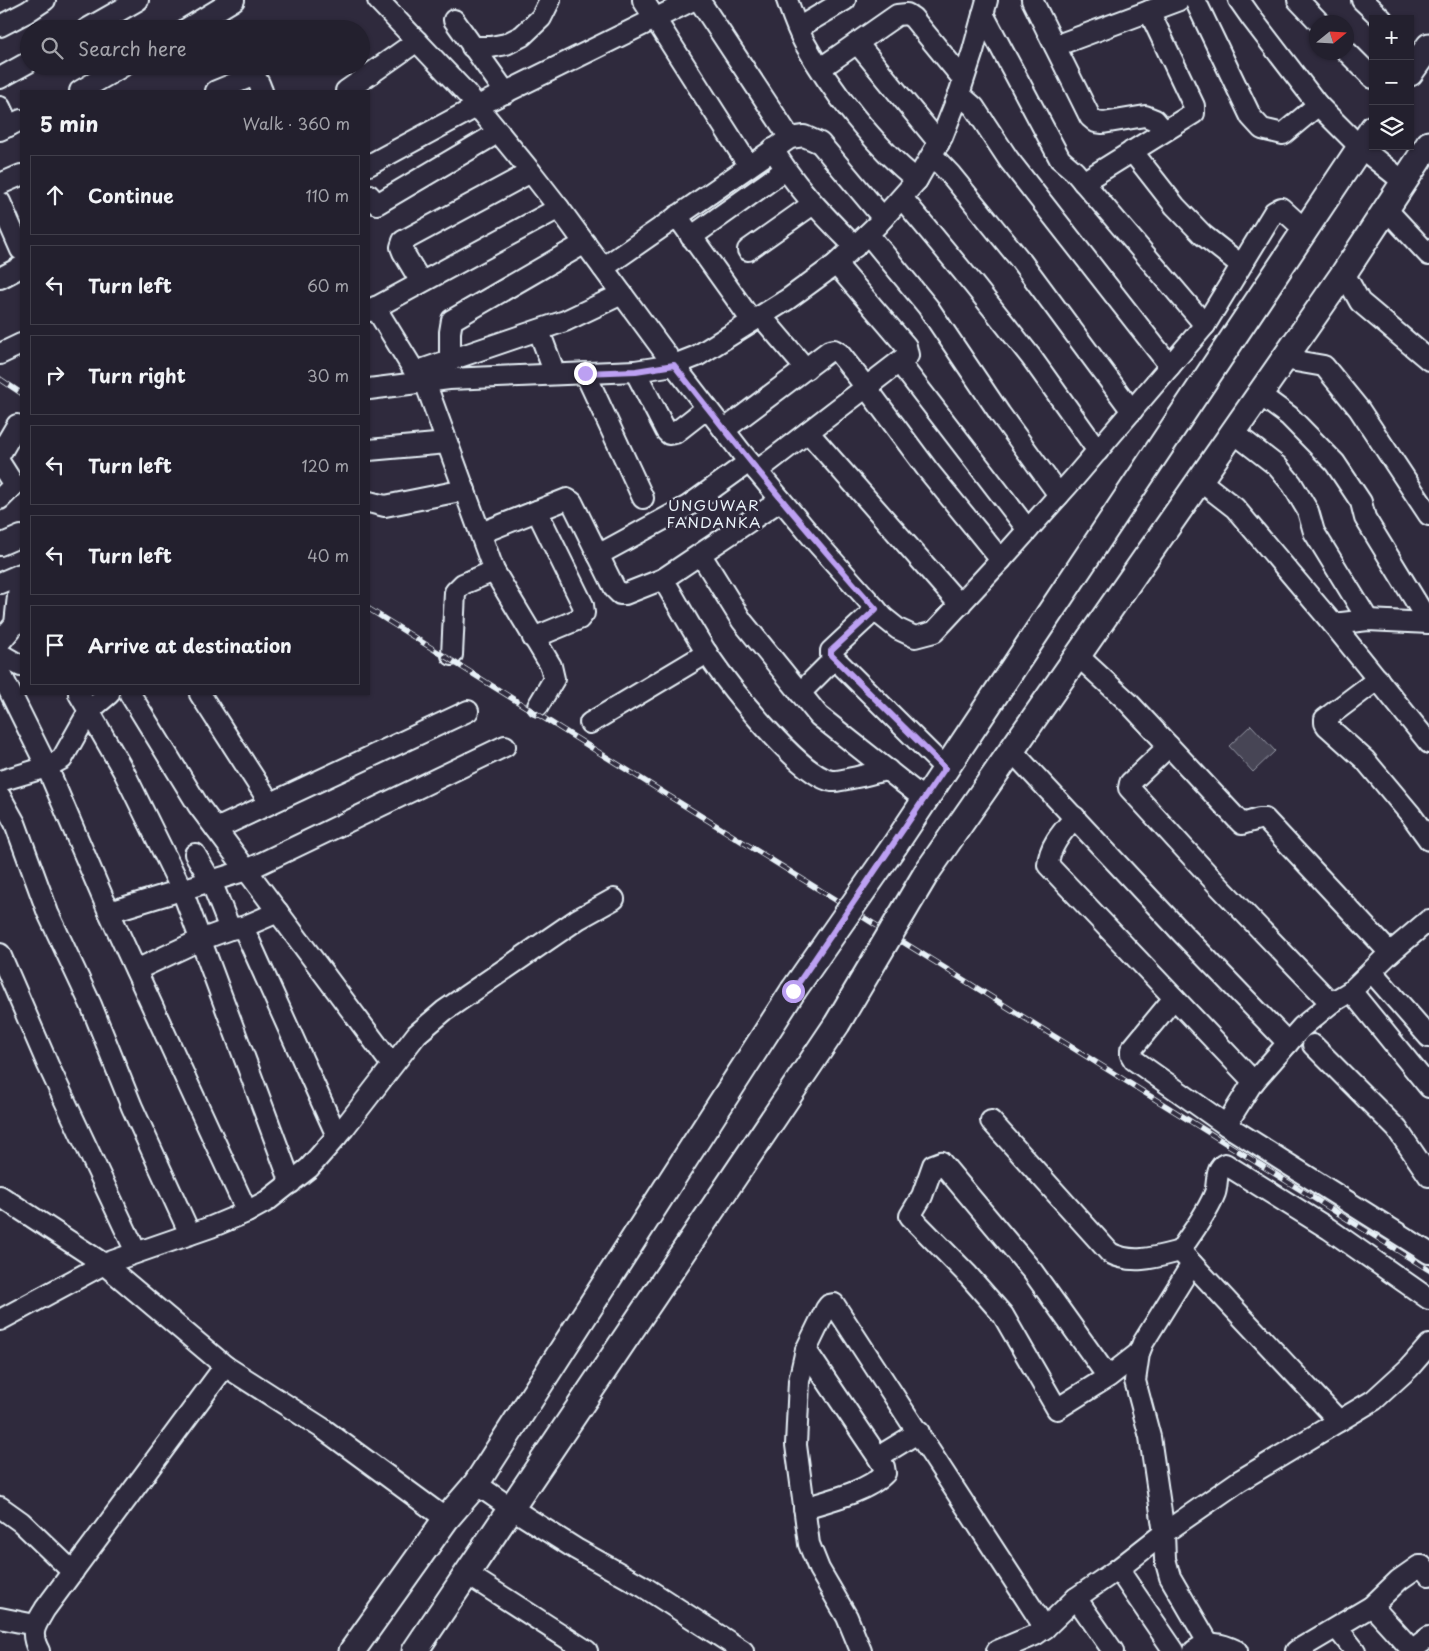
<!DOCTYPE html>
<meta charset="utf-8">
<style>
body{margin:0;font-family:"Playpen Sans",sans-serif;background:#2b2836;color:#f1f3f6}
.controls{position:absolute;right:15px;top:15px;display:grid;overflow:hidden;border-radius:0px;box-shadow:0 1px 4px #0004}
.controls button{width:45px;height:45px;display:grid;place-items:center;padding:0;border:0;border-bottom:1px solid #403e4a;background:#23202e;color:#f1f3f6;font:25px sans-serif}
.compass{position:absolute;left:1309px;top:15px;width:45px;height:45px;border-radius:50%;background:#23202e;box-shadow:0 1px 4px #0004;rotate:72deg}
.stop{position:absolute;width:15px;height:15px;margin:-11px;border:4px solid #bca0f2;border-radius:50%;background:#fff}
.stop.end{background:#bca0f2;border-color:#fff;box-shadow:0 1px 5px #0008}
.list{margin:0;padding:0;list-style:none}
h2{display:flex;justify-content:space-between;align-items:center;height:65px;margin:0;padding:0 20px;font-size:21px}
h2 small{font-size:16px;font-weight:400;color:#a3a3aa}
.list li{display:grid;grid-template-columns:32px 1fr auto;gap:15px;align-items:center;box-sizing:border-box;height:80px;margin:0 10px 10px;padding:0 10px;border:1px solid #403e4a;border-radius:0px}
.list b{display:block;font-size:19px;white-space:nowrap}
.list em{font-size:16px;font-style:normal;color:#a3a3aa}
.icon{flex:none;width:28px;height:28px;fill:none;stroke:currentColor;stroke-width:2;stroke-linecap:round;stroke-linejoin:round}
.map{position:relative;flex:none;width:1429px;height:1651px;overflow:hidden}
.search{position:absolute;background:#23202e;box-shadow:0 1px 4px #0004;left:20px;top:20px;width:350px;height:55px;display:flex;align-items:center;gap:12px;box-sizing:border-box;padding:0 18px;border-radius:28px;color:#a3a3aa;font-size:19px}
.panel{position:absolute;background:#23202e;box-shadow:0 1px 4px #0004;left:20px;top:90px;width:350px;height:605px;border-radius:0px}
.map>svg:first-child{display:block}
.green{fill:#464455;stroke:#979aa6}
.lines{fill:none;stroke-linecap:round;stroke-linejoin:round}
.minor-casing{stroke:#e8f1f8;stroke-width:24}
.major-casing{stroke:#e8f1f8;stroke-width:29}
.minor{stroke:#2f2a3d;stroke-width:20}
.major{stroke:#2f2a3d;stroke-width:25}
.rail-casing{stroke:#e8f1f8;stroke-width:5.5}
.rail{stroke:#2f2a3d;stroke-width:4;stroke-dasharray:11;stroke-linecap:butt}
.major-bridge-casing{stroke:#e8f1f8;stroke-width:29;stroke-linecap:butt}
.major-bridge{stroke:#2f2a3d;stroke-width:25}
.route{stroke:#bca0f2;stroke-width:6}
.labels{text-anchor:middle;stroke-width:5;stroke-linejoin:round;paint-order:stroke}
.quarter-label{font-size:15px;letter-spacing:1px;fill:#e8f1f8;stroke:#2f2a3d}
</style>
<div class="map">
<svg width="1429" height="1651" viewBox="0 0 1429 1651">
<rect width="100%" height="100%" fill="#2f2a3d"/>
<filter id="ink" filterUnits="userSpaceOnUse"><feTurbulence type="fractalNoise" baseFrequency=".02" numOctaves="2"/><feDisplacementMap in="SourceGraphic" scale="10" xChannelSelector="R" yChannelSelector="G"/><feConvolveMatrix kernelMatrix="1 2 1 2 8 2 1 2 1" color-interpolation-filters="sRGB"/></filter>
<g filter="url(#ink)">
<!-- green -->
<polygon class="green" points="1251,725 1275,751 1253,772 1229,746"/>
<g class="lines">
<!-- minor casing -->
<g class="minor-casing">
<g id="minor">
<polyline points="378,0 468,95 531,172 559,208 674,365 741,452 817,543 883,617 898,629 915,637 934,632 1001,560 1076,476 1205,325 1274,212 1281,208 1304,229"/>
<polyline points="643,0 749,166"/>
<polyline points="699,0 790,138"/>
<path d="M787 0C792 14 797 29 804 42 829 88 876 148 917 180"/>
<polyline points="1032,0 1090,117 1096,122 1103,123 1145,116 1155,120 1164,131"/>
<polyline points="1195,0 1251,117 1262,129 1283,134 1318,105"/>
<polyline points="1239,0 1253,20 1318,105 1360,147 1404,182"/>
<polyline points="1298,0 1319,22"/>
<polyline points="1362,0 1382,19"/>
<polyline points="983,14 1060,159 1074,171 1205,325"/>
<polyline points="454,20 506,93"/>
<polyline points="0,26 27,12 45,0"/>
<polyline points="798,28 845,0"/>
<polyline points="87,29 138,0"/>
<polyline points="186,29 234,0"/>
<polyline points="857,43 939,143"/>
<polyline points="1055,46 1179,0"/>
<polyline points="472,47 491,47 506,44 522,36 541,18 550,0"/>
<polyline points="1346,51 1373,78"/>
<polyline points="821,68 897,15 907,14 913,18 963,79"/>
<polyline points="0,78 29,62"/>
<polyline points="80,91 123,66"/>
<path d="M216 91 250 77C258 77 259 84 262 91"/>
<polyline points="346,91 417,41"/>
<polyline points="959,94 974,107 1009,160 1170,366"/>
<polyline points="0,107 9,126"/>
<polyline points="0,130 21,120"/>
<path d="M773 149C795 187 825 216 855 247"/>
<polyline points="1132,151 1175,206 1203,235 1241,265"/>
<polyline points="932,155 951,175 1021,261 1132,411"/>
<polyline points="369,165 478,106 693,0"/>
<polyline points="1083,182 1194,113 1194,106 1149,11"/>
<polyline points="0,184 21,175"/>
<polyline points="369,195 377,204 499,132"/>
<polyline points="902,198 974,285 1031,357 1098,451"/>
<polyline points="0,202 21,250"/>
<polyline points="1386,209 1429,255"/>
<polyline points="677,216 752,321"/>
<polyline points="868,234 928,307 1000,414 1059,495"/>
<polyline points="691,237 785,170"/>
<polyline points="748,250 813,204"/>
<polyline points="603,268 790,138 804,136 820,143 883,218"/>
<polyline points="1344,273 1360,302 1429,360"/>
<polyline points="0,278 21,267"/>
<polyline points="421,282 403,252 401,247 403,241 531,172"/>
<polyline points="375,307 415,372 425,382 494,571 551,666 554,679 538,706"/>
<polyline points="369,311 559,208"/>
<polyline points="761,316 806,369"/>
<polyline points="539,331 555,374"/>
<polyline points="0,354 21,344"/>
<polyline points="1284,359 1324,366 1359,409 1429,515"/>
<polyline points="450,360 450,332 452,320 585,243"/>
<polyline points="899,362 1028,530"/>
<polyline points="635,371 666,431 669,434 675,433 707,408"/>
<polyline points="415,372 565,321 622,294"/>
<polyline points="585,373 643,498"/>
<polyline points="369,389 449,379 635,371 674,365 697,356 788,299 836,264 877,225 917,180 942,137 959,94 973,51 987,0"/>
<polyline points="1259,394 1289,416 1335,463 1361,502 1365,518 1429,623"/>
<polyline points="724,430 829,351 834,350 839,353 866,387 927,469 1001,560"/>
<polyline points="808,432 960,605"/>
<polyline points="1233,432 1277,466 1292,484 1308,511 1314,532 1368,620"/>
<polyline points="369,450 447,443"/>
<polyline points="0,454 17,425"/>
<polyline points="0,463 14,485 0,499"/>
<polyline points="757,471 908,355 906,346 836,264"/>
<polyline points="1199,480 1235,508 1333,624 1429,743"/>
<polyline points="369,502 385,506 465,490"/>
<polyline points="481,533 567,499 572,502 615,589 620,594 625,594 663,579 781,500"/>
<polyline points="0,545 21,536"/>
<polyline points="598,555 688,506 749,462"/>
<polyline points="701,555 742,621 819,716 924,799"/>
<path d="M663 579C678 604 692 630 708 655 727 683 799 776 832 781 840 782 876 772 888 770"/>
<polyline points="0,583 21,574"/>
<polyline points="876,609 831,651 831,655 945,768"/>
<polyline points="1333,624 1368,620 1429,623"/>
<polyline points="533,638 579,619 584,613 583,605 537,511"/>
<polyline points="0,642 15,624 19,586"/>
<polyline points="0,654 21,666"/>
<polyline points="452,655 455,592 463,584 494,571"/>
<polyline points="1077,655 1128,702 1237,819 1242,824 1259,819 1265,819 1390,953"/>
<polyline points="0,672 47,767 62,759 89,711 79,694"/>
<polyline points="1378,679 1325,719 1325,723 1327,726 1365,760 1411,815 1429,840"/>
<polyline points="800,693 834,659"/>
<polyline points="109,694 89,711 124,772 182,890 291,1183"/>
<polyline points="130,694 198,805 392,1065"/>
<polyline points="200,694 270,803"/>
<polyline points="590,723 707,653"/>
<polyline points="1169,746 1130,783 1129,788 1215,882 1331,1003"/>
<polyline points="1011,750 1182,933 1288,1043"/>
<polyline points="0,781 47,767 109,912 247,870 505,746"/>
<polyline points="0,796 15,823 48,913 91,1005 132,1107 190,1234"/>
<path d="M1075 817C1063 831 1049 846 1048 865L1254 1082"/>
<polyline points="216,829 468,711"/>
<polyline points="195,854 211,881 230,929 243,927 337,1136"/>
<polyline points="109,912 247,1212"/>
<polyline points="1429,920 1390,953 1351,991 1331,1003 1302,1027 1251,1085 1226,1125 1429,1253"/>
<polyline points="243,927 278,912"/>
<polyline points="0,954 48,1065 136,1252"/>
<polyline points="136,970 200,940 230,929"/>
<polyline points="1372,972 1429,1037"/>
<polyline points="1351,991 1429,1087"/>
<polyline points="1174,998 1131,1050 1131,1055 1134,1060 1226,1125"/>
<polyline points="1313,1045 1397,1129 1429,1176"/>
<path d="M991 1121 1110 1253C1133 1265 1157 1257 1180 1251 1192 1232 1207 1214 1215 1193 1218 1184 1215 1168 1225 1164L1329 1229 1429 1299"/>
<polyline points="0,1196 104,1264 225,1366 322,1428 446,1519"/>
<polyline points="1183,1254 1339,1421"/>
<polyline points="1192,1264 1143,1343 1139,1353 1135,1381 1150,1437 1164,1533 1165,1559 1170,1577 1209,1644"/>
<polyline points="0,1320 104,1264 211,1227 247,1212 267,1201 309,1168 344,1128 417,1034 444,1011 578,919 614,899"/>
<polyline points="1108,1377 1033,1272 941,1162 933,1165 922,1196 910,1216 968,1275 1003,1315 1057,1409 1108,1377 1139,1353"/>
<polyline points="878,1457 919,1432"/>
<polyline points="476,1484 511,1508 576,1549 644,1587 743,1651"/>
<polyline points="0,1507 21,1522 73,1572"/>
<path d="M804 1508C828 1501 869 1491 885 1473L884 1467 878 1457 806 1350"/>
<polyline points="1118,1569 1174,1651"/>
<polyline points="467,1574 587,1651"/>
<polyline points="1076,1598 1113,1651"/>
<polyline points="1372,1606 1413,1651"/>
<polyline points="0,1618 35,1625"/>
<polyline points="1337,1628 1355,1651"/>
<polyline points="1412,1650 1429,1637"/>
<path d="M39 1651C29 1632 35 1626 45 1609L225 1366"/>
<polyline points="861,1651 847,1617 819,1569 809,1544 796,1445 799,1381 806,1350 826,1309 829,1305 834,1304 1045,1628"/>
<polyline points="997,1651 1035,1635 1045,1628 1076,1598 1118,1569 1164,1533 1239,1481 1374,1400 1409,1368 1429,1345"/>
<path d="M1194 1651C1210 1640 1221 1643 1237 1651"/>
<polyline points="1296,1651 1372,1606 1399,1580 1419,1566 1422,1566 1429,1575"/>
</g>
</g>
<!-- major casing -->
<g class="major-casing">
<g id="major">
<polyline points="1410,73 1429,46"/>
<polyline points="895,845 1373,128"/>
<polyline points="927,872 1344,273 1429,144"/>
<polyline points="352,1651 446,1519 476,1484 793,991"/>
<polyline points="415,1651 837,1024"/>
</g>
</g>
<!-- minor -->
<use href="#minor" class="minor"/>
<!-- major -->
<use href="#major" class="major"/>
<!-- rail casing -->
<g class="rail-casing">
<g id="rail">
<polyline points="0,379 21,393"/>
<polyline points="369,609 1429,1270"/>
</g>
</g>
<!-- rail -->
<use href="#rail" class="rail"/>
<!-- major-bridge casing -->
<g class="major-bridge-casing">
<g id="major-bridge">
<polyline points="793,991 895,845"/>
<polyline points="837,1024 927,872"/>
</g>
</g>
<!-- major-bridge -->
<use href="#major-bridge" class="major-bridge"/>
</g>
</g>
<g class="lines" filter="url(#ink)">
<!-- route -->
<path class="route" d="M585 373 636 371 674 365C739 449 805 530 876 609L831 651V655L945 768 793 991"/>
</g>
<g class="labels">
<!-- quarter labels -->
<g class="quarter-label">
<text x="714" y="511">UNGUWAR<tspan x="714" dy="17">FANDANKA</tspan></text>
</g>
</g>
</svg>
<div class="controls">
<button>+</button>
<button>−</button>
<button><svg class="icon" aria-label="layers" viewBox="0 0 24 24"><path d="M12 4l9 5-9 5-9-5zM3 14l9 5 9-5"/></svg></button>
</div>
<svg class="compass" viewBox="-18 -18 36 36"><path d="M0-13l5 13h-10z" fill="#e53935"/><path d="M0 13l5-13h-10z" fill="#a3a3aa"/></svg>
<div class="stop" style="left:793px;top:991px"></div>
<div class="stop end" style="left:585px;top:373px"></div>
<div class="search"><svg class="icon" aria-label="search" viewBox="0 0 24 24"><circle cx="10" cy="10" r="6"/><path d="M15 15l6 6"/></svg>Search here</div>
<section class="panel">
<h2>5 min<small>Walk · 360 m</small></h2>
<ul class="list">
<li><svg class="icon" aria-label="ahead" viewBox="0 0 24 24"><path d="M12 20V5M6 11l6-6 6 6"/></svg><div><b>Continue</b></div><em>110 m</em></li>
<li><svg class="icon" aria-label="left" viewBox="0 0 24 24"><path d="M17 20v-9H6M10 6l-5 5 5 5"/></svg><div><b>Turn left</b></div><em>60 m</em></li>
<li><svg class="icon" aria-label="right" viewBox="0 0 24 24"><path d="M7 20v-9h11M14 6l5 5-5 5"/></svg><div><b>Turn right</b></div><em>30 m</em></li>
<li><svg class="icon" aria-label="left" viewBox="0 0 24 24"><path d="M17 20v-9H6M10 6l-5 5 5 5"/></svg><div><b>Turn left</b></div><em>120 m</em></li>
<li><svg class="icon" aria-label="left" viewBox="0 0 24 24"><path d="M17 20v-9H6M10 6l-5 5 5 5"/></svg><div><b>Turn left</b></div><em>40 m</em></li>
<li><svg class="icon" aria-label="arrive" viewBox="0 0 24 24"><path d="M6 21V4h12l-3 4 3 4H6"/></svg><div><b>Arrive at destination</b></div></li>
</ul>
</section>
</div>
